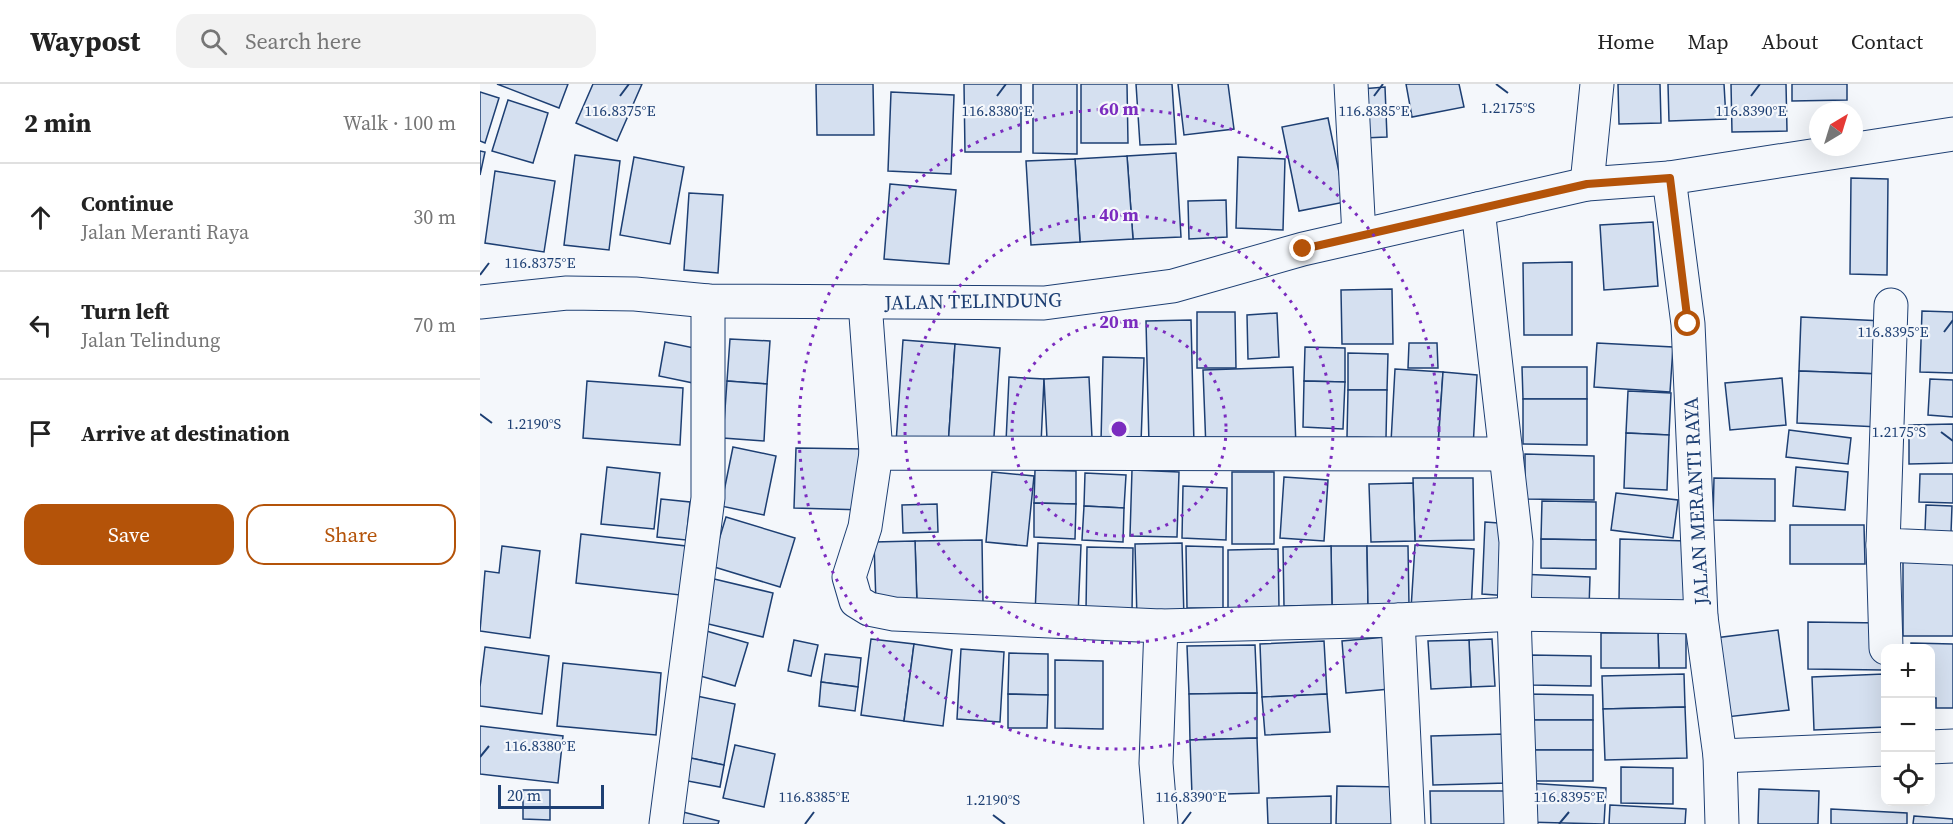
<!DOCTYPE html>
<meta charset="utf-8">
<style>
body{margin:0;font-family:"Source Serif 4",serif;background:#f2f2f2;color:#222}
.controls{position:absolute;right:18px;bottom:18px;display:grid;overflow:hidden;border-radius:12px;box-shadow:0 6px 24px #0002}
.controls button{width:54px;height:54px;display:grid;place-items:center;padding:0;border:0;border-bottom:2px solid #e0e0e0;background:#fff;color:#222;font:30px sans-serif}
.compass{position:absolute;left:1329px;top:18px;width:54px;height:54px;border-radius:50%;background:#fff;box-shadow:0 6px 24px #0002;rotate:38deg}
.scale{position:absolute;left:18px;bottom:15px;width:106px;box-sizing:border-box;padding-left:6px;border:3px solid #1d3f73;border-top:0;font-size:16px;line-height:21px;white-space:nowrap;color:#1d3f73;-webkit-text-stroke:4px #f4f7fb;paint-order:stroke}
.stop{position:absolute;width:18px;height:18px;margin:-14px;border:4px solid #b45309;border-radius:50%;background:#fff}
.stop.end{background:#b45309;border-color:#fff;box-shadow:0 2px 6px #0008}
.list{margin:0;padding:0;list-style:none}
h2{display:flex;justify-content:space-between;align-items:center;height:78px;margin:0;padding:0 24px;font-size:26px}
h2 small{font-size:20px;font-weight:400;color:#767676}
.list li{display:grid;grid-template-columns:39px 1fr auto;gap:18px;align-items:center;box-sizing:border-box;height:108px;padding:0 24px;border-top:2px solid #e0e0e0}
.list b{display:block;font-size:22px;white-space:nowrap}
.list p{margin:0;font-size:20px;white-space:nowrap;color:#767676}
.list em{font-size:20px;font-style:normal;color:#767676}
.actions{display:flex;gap:12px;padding:18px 24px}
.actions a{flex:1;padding:14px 0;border:2px solid #b45309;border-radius:18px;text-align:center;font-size:21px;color:#b45309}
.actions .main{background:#b45309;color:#fff}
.icon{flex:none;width:33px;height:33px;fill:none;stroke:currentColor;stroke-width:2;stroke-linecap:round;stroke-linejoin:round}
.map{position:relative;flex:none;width:1473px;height:740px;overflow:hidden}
header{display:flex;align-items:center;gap:36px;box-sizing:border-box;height:84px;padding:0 30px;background:#fff;border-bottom:2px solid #e0e0e0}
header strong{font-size:28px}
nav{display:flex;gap:33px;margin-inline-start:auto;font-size:21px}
.search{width:420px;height:54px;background:#f2f2f2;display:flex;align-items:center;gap:15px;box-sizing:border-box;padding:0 21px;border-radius:18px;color:#767676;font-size:22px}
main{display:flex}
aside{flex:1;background:#fff}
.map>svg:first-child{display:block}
.building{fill:#d5e0f0;stroke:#1d3f73;stroke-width:1.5}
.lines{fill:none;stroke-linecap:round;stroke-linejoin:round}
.minor-casing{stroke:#1d3f73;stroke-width:35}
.major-casing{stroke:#1d3f73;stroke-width:35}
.minor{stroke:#f4f7fb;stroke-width:33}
.major{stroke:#f4f7fb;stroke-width:33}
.route{stroke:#b45309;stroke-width:8}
.ticks{fill:none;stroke:#1d3f73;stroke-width:2}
.ring{fill:none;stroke:#7b2cbf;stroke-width:3;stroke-dasharray:3 6}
.labels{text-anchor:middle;stroke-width:4.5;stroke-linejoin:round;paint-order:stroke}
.street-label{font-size:20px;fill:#1d3f73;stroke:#f4f7fb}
.ticks-label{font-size:15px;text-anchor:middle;fill:#1d3f73;stroke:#f4f7fb;stroke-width:4.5;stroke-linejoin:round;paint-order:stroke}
.centre{fill:#7b2cbf;stroke:#f4f7fb;stroke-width:3}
.ring-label{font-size:18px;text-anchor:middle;font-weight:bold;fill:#7b2cbf;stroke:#f4f7fb;stroke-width:4.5;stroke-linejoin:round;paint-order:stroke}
</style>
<header>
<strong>Waypost</strong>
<div class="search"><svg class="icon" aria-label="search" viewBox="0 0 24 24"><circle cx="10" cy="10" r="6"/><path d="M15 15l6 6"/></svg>Search here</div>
<nav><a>Home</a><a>Map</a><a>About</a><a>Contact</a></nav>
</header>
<main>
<aside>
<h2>2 min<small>Walk · 100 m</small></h2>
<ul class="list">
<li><svg class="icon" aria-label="ahead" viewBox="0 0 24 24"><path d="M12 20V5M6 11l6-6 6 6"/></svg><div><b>Continue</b><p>Jalan Meranti Raya</p></div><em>30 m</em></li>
<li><svg class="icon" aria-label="left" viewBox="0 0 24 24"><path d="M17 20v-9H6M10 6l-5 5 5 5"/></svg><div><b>Turn left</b><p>Jalan Telindung</p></div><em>70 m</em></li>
<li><svg class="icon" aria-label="arrive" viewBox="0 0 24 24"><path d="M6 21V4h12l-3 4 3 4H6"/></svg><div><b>Arrive at destination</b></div></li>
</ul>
<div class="actions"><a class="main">Save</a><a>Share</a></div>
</aside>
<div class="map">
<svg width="1473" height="740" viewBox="0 0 1473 740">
<rect width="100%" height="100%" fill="#f4f7fb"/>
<!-- building -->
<g class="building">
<polygon points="17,0 88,0 79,24"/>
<polygon points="113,0 162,0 137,57 96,39"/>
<polygon points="336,0 393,0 394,51 337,51"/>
<polygon points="484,0 541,0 541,68 485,68"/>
<polygon points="553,0 597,0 597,70 553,69"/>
<polygon points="601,0 647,0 648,59 601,59"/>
<polygon points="656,0 692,0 696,60 660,61"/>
<polygon points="698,0 748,0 754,45 704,51"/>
<polygon points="926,0 979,0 984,23 932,33"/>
<polygon points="1138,0 1180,0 1181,39 1139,40"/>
<polygon points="1188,0 1244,0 1246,35 1189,37"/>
<polygon points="1251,0 1306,0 1307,47 1252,48"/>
<polygon points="1312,0 1367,0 1367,16 1312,17"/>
<polygon points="905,3 907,53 883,54 881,5"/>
<polygon points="0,8 19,14 5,59 0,57"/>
<polygon points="411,8 474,11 471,90 408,87"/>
<polygon points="28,16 68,29 53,79 12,67"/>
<polygon points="848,34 865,118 819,127 802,43"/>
<polygon points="0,67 5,68 0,91"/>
<polygon points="696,69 701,153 653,155 647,72"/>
<polygon points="95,71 140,77 129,166 84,161"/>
<polygon points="647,72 653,155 600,158 595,75"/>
<polygon points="154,73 204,83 190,160 140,151"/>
<polygon points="758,73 805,75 803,146 756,144"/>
<polygon points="595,75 600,158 551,161 546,77"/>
<polygon points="15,87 75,97 64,168 5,159"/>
<polygon points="1371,94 1408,95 1407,191 1370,190"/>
<polygon points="410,100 476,106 469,180 404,175"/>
<polygon points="209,109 243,111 238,189 204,186"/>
<polygon points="746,116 747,153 709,155 708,117"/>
<polygon points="1173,138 1178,202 1124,206 1120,141"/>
<polygon points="1092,178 1092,251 1044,251 1043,179"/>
<polygon points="912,205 913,260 862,260 861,206"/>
<polygon points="1442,227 1473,228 1473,289 1440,288"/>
<polygon points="717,228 755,228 756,284 717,284"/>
<polygon points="797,229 799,273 768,275 767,231"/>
<polygon points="1321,233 1403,237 1401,290 1319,287"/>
<polygon points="711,236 714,361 669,361 666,237"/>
<polygon points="250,255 290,257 287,300 247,297"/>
<polygon points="423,256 475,260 468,363 416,359"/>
<polygon points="185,258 224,266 218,300 179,292"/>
<polygon points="929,259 957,259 958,284 928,284"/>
<polygon points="1117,259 1193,263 1190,308 1114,303"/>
<polygon points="475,260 520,264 513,367 468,363"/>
<polygon points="825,263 865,264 865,298 824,297"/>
<polygon points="868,269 908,270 907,306 868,306"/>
<polygon points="623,273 664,274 661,359 621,358"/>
<polygon points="813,283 816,363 726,365 723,286"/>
<polygon points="1042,283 1107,283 1107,315 1043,315"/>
<polygon points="915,285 963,288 958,362 911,358"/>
<polygon points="1319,287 1401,290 1399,343 1317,339"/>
<polygon points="963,288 997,291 993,364 958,362"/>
<polygon points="529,293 564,295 561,360 526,358"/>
<polygon points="609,293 612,354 567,355 564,295"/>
<polygon points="1302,294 1306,341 1250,346 1245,299"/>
<polygon points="1450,295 1473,296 1473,333 1448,331"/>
<polygon points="107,297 203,304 200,361 103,354"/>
<polygon points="247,297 287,300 284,357 243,354"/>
<polygon points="824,297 865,298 863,345 823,343"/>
<polygon points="868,306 907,306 906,354 867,353"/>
<polygon points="1148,307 1191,309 1189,351 1146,349"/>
<polygon points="1043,315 1107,315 1107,361 1043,360"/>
<polygon points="1473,340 1473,379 1429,380 1429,341"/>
<polygon points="1309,346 1371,354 1368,380 1306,373"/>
<polygon points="1146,349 1189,351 1187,406 1144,404"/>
<polygon points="253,363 296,372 284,431 241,422"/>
<polygon points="316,364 386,365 385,426 314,424"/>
<polygon points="1045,370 1114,372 1114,416 1045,415"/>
<polygon points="127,383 180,389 174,445 121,440"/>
<polygon points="1316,383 1368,388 1365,426 1313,422"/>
<polygon points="555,386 596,387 596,420 554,419"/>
<polygon points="652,386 699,388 697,453 650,452"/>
<polygon points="512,388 554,392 547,462 506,458"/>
<rect x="752" y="388" width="42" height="72"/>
<polygon points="605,389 646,391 644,424 604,422"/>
<polygon points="1440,390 1473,390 1473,419 1439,418"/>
<polygon points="804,393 848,396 844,457 800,454"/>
<polygon points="933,394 993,394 994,456 935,457"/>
<polygon points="1234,394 1295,395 1295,437 1233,436"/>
<polygon points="933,399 935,457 891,458 889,400"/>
<polygon points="703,402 747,404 746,456 702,454"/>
<polygon points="1136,409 1198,416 1193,454 1131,446"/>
<polygon points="181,415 210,418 206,456 177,453"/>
<polygon points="1062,417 1116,418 1116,456 1061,455"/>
<polygon points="554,419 596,420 595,455 554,453"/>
<polygon points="457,420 458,448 423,449 422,421"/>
<polygon points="1446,421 1472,422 1471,449 1445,448"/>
<polygon points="604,422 644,424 643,458 602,456"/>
<polygon points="246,433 315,454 300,503 231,482"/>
<polygon points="1005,438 1032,440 1029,512 1002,510"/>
<polygon points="1310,441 1384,441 1385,480 1310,480"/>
<polygon points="101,450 206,462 200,511 96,499"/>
<polygon points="1061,455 1116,456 1116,485 1061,484"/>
<polygon points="1140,455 1207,457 1206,518 1139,516"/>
<polygon points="502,456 503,519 437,520 435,457"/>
<polygon points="435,457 437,520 396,520 394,458"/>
<polygon points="558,459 601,461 598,532 555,530"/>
<polygon points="702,459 704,535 657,535 655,460"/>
<polygon points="935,461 994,465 991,529 931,525"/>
<polygon points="22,462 60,467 50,554 0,547 5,487 19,489"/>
<polygon points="706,462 743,463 743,524 707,524"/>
<polygon points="851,462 887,462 888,521 852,521"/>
<polygon points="851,462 852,521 804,522 803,463"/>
<polygon points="887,462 928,462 929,521 888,521"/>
<polygon points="607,463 653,464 652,528 606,526"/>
<polygon points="798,465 799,524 748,525 748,466"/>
<rect x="1423" y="476" width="50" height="76"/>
<polygon points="1038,490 1110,493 1109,524 1037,522"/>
<polygon points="230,494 293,509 283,553 220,538"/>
<polygon points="1328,538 1403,539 1403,586 1328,585"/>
<polygon points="223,546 268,559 255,602 210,589"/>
<polygon points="1298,546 1309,626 1246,633 1235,554"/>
<polygon points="1206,548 1206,584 1179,584 1178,549"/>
<polygon points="1121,549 1178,549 1179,584 1121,584"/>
<polygon points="906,553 910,605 866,609 862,557"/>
<polygon points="391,555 434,560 424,637 381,631"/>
<polygon points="1012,555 1015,602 991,603 989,556"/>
<polygon points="314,556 338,561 331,592 308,587"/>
<polygon points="989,556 991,603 951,605 948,557"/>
<polygon points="844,557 847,610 782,613 780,560"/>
<polygon points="1431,559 1473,560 1473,624 1456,624 1456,614 1450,614 1450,564 1431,564"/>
<polygon points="434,560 472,566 463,642 424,637"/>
<polygon points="775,561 777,609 709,610 707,562"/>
<polygon points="5,563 69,572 62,630 0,622 0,603"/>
<polygon points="481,565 524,568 520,638 477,635"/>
<polygon points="529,569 568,570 568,611 528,610"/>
<polygon points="345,570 381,574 378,603 341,598"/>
<polygon points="1050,571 1111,572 1111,602 1050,601"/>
<polygon points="575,576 623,577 623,645 575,644"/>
<polygon points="83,579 181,589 176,651 77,642"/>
<polygon points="1204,590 1205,623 1123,625 1122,592"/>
<polygon points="1404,590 1406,643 1334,646 1332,593"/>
<polygon points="341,598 378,603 375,627 339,622"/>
<polygon points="777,609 777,654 710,656 709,610"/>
<polygon points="528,610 568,611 567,644 528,644"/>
<polygon points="847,610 850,648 785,651 782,613"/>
<polygon points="1044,610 1113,611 1113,636 1044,636"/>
<polygon points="212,611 255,620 244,681 201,672"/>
<polygon points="1205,623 1207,674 1125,676 1123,625"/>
<rect x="1044" y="636" width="69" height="30"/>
<polygon points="0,642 83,652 78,699 0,690"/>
<polygon points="1025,650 1027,699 953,701 951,652"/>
<polygon points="777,654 779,709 712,711 710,656"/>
<polygon points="255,661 295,670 284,723 243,714"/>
<polygon points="1044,666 1113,666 1113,697 1043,697"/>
<polygon points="201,672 244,681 240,703 197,695"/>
<polygon points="1141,683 1193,684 1193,720 1141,719"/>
<polygon points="1046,699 1126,704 1124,740 1045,738"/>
<polygon points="857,702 924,703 924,740 856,740"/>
<polygon points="1279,705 1339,707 1338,740 1278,740"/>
<polygon points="43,706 70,706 70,736 43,735"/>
<polygon points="950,707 1029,707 1029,740 951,740"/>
<polygon points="851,712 851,740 788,740 787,714"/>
<polygon points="1130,721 1206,725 1205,740 1129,740"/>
<polygon points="1351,725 1427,729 1427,740 1351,740"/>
<polygon points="195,726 239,737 238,740 191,740"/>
<polygon points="1434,732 1473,735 1473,740 1433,740"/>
</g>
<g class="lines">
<!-- minor casing -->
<g class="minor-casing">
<g id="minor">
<polyline points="871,0 879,152"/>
<polyline points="1189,94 1208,240 1221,533 1240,672 1242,740"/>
<polyline points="1107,100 1117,0"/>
<polyline points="998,125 1036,458 1034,530 1041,740"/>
<polyline points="385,218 396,369"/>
<polyline points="1411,221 1403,461 1473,464"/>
<polyline points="1026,370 396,369 385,443 369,493 376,517 389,525 414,530 681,542 918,536 1034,530 1221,533"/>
<polyline points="1403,461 1406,564"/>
<polyline points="918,536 928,740"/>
<polyline points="1450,663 1473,662"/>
<polyline points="1240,672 1406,665"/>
<polyline points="186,740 228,414 228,217"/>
<polyline points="681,740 676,679 681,542"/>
</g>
</g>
<!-- major casing -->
<g class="major-casing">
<polyline id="major" points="0,218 87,209 155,210 228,217 564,219 693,202 823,165 1107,100 1189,94 1473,50"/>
</g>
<!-- minor -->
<use href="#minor" class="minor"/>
<!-- major -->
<use href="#major" class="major"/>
</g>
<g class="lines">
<!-- route -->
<polyline class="route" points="823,165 1107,100 1190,94 1208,240"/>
</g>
<!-- ticks -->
<path class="ticks" d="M1016 0 1028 9M140 12 149 0M517 12 526 0M894 12 903 0M1271 12 1280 0M0 191 9 179M1464 248 1473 236M0 330 12 339M1461 348 1473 357M0 673 9 662M513 731 525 740M325 740 334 728M702 740 711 728M1079 740 1089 728"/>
<!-- distance rings -->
<g class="ring">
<circle cx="639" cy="345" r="107"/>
<circle cx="639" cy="345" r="214"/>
<circle cx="639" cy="345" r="320"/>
</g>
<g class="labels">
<!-- street labels -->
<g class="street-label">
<text transform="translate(493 217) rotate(-1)" y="7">JALAN TELINDUNG</text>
<text transform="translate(1216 417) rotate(-93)" y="7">JALAN MERANTI RAYA</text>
</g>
</g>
<g class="ticks-label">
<text x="1028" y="29">1.2175°S</text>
<text x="1271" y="32">116.8390°E</text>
<text x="140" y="32">116.8375°E</text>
<text x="517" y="32">116.8380°E</text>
<text x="894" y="32">116.8385°E</text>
<text x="60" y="184">116.8375°E</text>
<text x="1413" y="253">116.8395°E</text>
<text x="54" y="345">1.2190°S</text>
<text x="1419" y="353">1.2175°S</text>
<text x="60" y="667">116.8380°E</text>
<text x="334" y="718">116.8385°E</text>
<text x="711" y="718">116.8390°E</text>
<text x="1089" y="718">116.8395°E</text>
<text x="513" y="721">1.2190°S</text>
</g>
<circle cx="639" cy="345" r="9" class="centre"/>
<g class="ring-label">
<text x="639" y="31">60 m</text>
<text x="639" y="137">40 m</text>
<text x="639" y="244">20 m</text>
</g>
</svg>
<div class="controls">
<button>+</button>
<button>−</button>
<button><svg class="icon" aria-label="locate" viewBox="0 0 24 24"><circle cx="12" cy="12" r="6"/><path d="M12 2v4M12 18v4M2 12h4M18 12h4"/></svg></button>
</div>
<svg class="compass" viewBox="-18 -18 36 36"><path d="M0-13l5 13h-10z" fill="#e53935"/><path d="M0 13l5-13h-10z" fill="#767676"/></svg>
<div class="scale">20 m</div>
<div class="stop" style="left:1208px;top:240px"></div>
<div class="stop end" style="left:823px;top:165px"></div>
</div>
</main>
